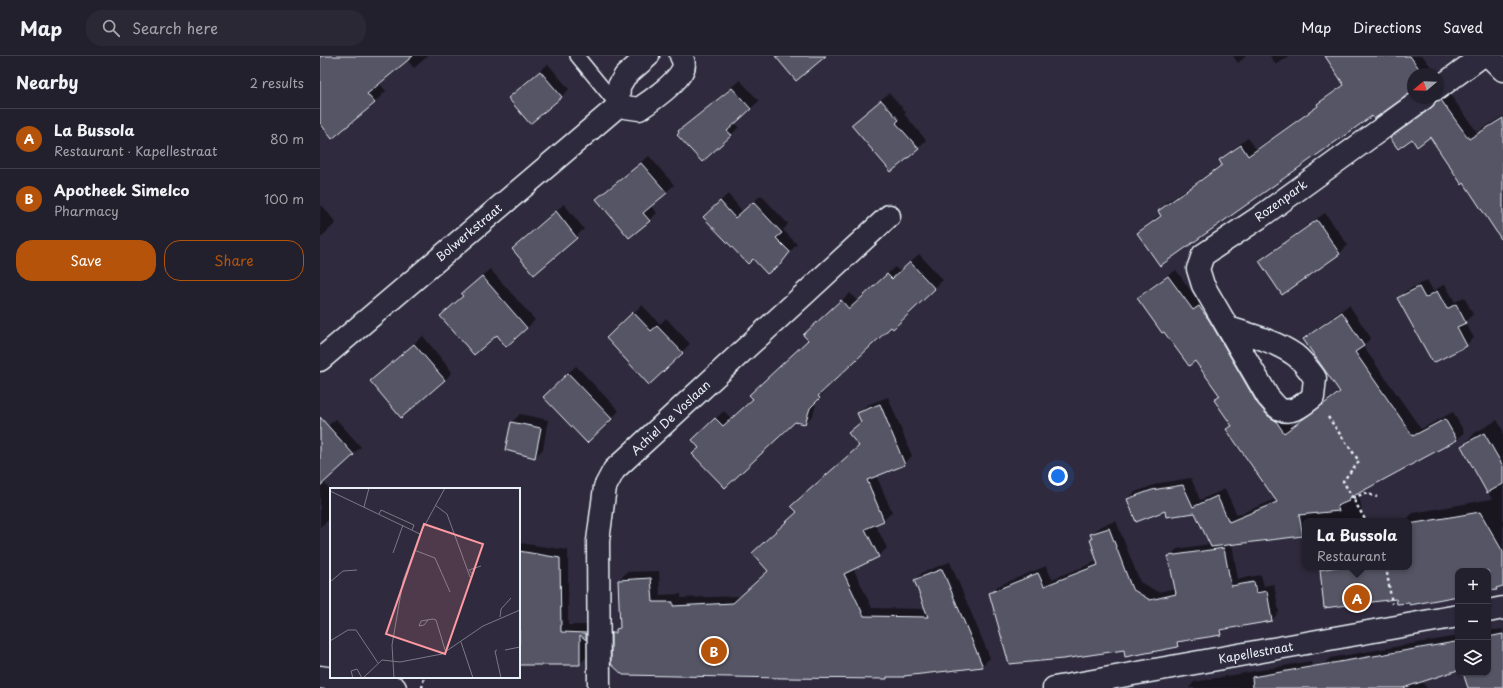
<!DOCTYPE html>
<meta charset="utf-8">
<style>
body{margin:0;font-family:"Playpen Sans",sans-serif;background:#2b2836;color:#f1f3f6}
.controls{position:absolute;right:12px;bottom:12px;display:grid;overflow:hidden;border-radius:8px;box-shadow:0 1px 3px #0004}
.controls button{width:36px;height:36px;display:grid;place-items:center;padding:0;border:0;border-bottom:1px solid #403e4a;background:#23202e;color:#f1f3f6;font:20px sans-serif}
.compass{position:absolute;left:1087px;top:12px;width:36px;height:36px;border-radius:50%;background:#23202e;box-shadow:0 1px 3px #0004;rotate:251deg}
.you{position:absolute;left:738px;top:420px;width:14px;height:14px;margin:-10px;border:3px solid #fff;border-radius:50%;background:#1a73e8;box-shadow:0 0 0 6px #1a73e833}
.badge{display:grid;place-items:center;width:26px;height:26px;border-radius:50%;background:#b45309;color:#fff;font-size:13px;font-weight:700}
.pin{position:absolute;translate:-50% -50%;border:2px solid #fff;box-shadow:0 1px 4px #0006}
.popup{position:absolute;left:982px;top:462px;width:110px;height:52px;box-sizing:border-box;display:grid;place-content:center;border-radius:8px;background:#23202e;filter:drop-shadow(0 1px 3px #0005);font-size:13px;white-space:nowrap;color:#a3a3aa}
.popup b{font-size:15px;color:#f1f3f6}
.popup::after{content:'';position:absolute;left:50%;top:100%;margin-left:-8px;border:8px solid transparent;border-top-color:#23202e}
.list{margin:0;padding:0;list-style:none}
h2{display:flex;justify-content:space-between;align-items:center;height:52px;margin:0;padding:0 16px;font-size:17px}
h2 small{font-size:13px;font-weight:400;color:#a3a3aa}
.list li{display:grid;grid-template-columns:26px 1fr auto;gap:12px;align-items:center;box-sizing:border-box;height:60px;padding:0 16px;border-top:1px solid #403e4a}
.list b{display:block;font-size:15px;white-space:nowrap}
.list p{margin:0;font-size:13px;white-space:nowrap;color:#a3a3aa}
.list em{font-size:13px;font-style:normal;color:#a3a3aa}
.actions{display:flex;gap:8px;padding:12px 16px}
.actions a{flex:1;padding:9px 0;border:1px solid #b45309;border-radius:16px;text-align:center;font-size:14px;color:#b45309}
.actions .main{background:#b45309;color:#fff}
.icon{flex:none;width:22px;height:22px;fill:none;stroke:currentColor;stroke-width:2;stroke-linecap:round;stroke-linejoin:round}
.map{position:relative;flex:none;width:1183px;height:632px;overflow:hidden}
header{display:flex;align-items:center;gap:24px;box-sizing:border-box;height:56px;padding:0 20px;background:#23202e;border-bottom:1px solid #403e4a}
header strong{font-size:19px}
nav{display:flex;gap:22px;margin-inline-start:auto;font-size:14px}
.search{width:280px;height:36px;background:#2b2836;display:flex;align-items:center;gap:10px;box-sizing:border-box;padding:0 14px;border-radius:16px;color:#a3a3aa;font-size:15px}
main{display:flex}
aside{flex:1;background:#23202e}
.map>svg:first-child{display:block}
.shadow{fill:#0007}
.building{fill:#575565;stroke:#e8f1f8}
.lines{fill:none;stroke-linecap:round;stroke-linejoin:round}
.service-casing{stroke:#e8f1f8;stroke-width:16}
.minor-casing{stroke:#e8f1f8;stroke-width:25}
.tertiary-casing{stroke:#e8f1f8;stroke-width:25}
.path{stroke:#e8f1f8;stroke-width:2.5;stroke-dasharray:3 3;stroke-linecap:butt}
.service{stroke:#2f2a3d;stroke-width:13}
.minor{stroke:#2f2a3d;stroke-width:22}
.tertiary{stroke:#2f2a3d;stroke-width:22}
.labels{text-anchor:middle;stroke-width:4;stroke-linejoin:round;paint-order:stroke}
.street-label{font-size:12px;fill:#e8f1f8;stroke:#2f2a3d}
.inset-road{fill:none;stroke:#797a88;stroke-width:1}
.view{fill:#ff9aa2;fill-opacity:0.15;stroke:#ff9aa2;stroke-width:2}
.inset-edge{fill:none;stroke:#e8f1f8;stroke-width:2}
</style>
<header>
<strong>Map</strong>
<div class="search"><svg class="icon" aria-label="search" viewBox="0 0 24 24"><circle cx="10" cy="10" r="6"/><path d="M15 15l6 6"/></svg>Search here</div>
<nav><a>Map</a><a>Directions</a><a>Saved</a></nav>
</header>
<main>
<aside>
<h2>Nearby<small>2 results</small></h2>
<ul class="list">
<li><span class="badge">A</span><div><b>La Bussola</b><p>Restaurant · Kapellestraat</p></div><em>80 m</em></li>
<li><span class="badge">B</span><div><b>Apotheek Simelco</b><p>Pharmacy</p></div><em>100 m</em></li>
</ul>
<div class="actions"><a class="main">Save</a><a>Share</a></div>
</aside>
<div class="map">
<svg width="1183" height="632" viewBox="0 0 1183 632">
<rect width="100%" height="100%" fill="#2f2a3d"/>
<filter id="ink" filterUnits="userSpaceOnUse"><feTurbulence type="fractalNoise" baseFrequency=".025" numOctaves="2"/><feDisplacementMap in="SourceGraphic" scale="8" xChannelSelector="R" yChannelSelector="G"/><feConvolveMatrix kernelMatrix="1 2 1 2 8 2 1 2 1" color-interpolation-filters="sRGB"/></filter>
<g filter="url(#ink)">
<!-- shadow -->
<g class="shadow">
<polygon points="0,0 108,0 94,12 87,4 59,27 66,35 54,47 4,71 0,74"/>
<polygon points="913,0 926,0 918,7"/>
<polygon points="950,0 969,0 956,9"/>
<polygon points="1006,0 1103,0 1115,17 1093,18 1093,33 1052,58 818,177 825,170 841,158 839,155 846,147 903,108 900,104 917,90 928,82 936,93 999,49 1006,41 1024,28"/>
<polygon points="228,8 249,33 241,41 189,42"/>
<polygon points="420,24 439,45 415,67 419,71 411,79 360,77 359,75"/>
<polygon points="569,37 586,56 584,58 606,84 598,92 540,61"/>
<polygon points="1129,37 1157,76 1183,60 1183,186 1145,126 1110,80 1071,82 1079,75 1115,49 1125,38"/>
<polygon points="329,100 354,129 331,150 337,157 329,164 277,143"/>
<polygon points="408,138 423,156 441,139 468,168 463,174 477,188 459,208 392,153"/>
<polygon points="244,148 264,173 215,218 193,193"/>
<polygon points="2,149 16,167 0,182 0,151"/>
<polygon points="1005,157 1028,189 1020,197 963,237 940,206 948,198"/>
<polygon points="599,198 623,224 573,271 571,269 505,332 507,333 497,343 493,359 485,367 475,364 380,392 381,376 404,355 412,363 434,343 489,284 493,271 530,237 538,246 575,211 580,216"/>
<polygon points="170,213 215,264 207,272 177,278 144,239 151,230"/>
<polygon points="856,214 880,248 887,243 972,370 1020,335 984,283 992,276 1029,249 1051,282 1043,290 1101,373 1133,356 1144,376 1137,384 1036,437 1040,444 1044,465 985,465 985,479 912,488 918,523 941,519 944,530 954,528 959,556 952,564 906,572 900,578 864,583 857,590 805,593 670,538 678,530 726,510 732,523 778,505 771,483 773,482 772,479 779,471 796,465 820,526 838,536 856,532 849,501 857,493 890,488 876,456 846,454 808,443 815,436 840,427 871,422 880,444 905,433 917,459 956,443 907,374 912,369 895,344 900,339 875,304 844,274 818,242 825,235"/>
<polygon points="1107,224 1113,235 1125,228 1135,246 1144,241 1153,258 1145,266 1154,282 1146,289 1078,242 1086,235"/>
<polygon points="322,249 340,268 346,262 370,288 329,327 295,274"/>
<polygon points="103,280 132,316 125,324 59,318"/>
<polygon points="256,310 299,355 267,385 231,333"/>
<polygon points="568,341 592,400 584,408 556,419 572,456 564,464 555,468 567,492 559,500 533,512 552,552 606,553 595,524 603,516 630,506 670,602 662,610 568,620 567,622 292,578 301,569 299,524 307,516 339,515 340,539 361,538 361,542 422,540 449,515 478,456 540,389 537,369 542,365 539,358 547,349"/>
<polygon points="200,358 228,364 223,393 215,401 192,366"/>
<polygon points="16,363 41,391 3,425 11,435 11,462 0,471 0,376"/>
<polygon points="1177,364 1183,374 1183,530 1168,534 1168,515 1138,515 1138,539 1090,545 1001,514 1004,511 1089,511 1089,465 1085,465 1093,457 1172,443 1142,390 1155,377"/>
<polygon points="199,487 248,494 248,569 274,569 274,575 267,581 267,601 259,608 199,608"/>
<polygon points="1183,573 1183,632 1149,632 1144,617 1168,617 1168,575"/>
<polygon points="1138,580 1138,613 1101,625 1107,632 1013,632 1003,609 1010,602"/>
<polygon points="991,605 995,632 869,632 874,626"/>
</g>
<!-- building -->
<g class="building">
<polygon points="0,0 93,0 47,38 55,47 12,83 0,67"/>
<polygon points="455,0 506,0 476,25"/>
<polygon points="1005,0 1090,0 1103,18 1093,18 1093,35 1054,63 1052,60 840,210 817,177 841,160 838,155 902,109 899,104 909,97 921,89 928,100 998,50 997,48 1024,29"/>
<polygon points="220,15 242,41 210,68 188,42"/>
<polygon points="412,32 431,53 407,75 412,79 382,106 357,79 359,77 358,75"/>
<polygon points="561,44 579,64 576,67 599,93 571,116 531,69"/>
<polygon points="1121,44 1149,83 1183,62 1183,186 1144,127 1142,129 1110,81 1097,91 1092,83 1078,93 1070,82 1111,52 1116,45"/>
<polygon points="321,107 347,137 323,157 330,165 309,182 276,143"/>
<polygon points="400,145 415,162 433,146 462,177 456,182 470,196 460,209 447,218 433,203 428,208 383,161"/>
<polygon points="236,155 257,182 214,219 192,193"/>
<polygon points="997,164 1020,198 962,239 939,205"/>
<polygon points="590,206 615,233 573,273 571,271 498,340 500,342 490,352 485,368 475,366 405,432 372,398 379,392 372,384 395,362 403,370 433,343 429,339 488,284 483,279 521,244 529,253 567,218 572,223"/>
<polygon points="162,220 207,272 186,291 177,279 154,299 120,260 143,240 141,238"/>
<polygon points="848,220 873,254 879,250 889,264 937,347 948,360 956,365 964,377 1020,336 983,283 1022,256 1044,290 1035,296 1093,380 1125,363 1137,384 1028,443 1029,445 1017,450 1019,455 979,459 983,480 891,491 875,457 846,461 845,455 816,466 807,443 832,434 863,429 873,451 897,440 909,466 957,446 906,373 912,370 894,344 900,340 875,305 869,310 844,276 842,277 817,242"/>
<polygon points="1099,231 1105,242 1117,235 1127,253 1136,248 1146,267 1137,271 1147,290 1113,307 1077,242"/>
<polygon points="313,256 331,275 337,270 363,297 329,329 286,282"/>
<polygon points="94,288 125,324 81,362 50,325"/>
<polygon points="248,317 292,363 267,387 223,341"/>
<polygon points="560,348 585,409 547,424 564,465 545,473 559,501 524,518 544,560 608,561 594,524 622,513 663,611 584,620 584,621 567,621 567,623 464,622 303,619 291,608 291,577 296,577 296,573 300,572 298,524 331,522 333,546 353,546 353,550 413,547 448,515 432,497 477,456 471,450 539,390 528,377 541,366 537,357"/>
<polygon points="0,361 34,399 0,430"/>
<polygon points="191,366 221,372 215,402 185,394"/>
<polygon points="1164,377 1183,410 1183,428 1167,437 1141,390"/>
<polygon points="1160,456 1183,496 1183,530 1176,532 1177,534 1168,535 1168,515 1138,515 1138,540 1090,549 1089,547 1077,548 1076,543 1004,552 1000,514 1016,511 1089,511 1089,468"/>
<polygon points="789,472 812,533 830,544 856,538 848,500 904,492 911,530 934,526 936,537 947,535 952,565 900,574 901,579 857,586 858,591 805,601 804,594 743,603 689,608 669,537 718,517 724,530 778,509 770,483 772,483 770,478"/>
<polygon points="199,495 240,502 241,576 266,577 266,584 260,579 260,609 199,609"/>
<polygon points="1183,578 1183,632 1148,632 1143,617 1168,617 1168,581"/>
<polygon points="1135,586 1138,586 1138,614 1083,632 933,632 932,621"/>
</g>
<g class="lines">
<!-- service casing -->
<g class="service-casing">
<polyline id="service" points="257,0 298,50"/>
</g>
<!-- minor casing -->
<g class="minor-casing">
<g id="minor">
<polyline points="1169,0 1183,14"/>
<polyline points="1117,33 1162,0"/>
<path d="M298 50 319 53C331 45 356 27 362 15 365 10 364 5 361 0"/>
<path d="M908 272C931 279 955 285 975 299 983 305 989 314 995 322L993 341C984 348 972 359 960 353 956 351 951 344 948 341L883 229 878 213 883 199 940 161 1104 42"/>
<polyline points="0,304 298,50 299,30 305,20 328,0"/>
<polyline points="279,632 278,485 285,431 294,414 569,160"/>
</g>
</g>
<!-- tertiary casing -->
<g class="tertiary-casing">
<g id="tertiary">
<polyline points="1168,555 1183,552"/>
<polyline points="0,621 75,632"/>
<polyline points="734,632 1138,560"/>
</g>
</g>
<!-- path -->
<g class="path">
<polyline points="1008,361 1039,405 1023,425 1046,465"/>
<polyline points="1033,442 1045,437 1057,441"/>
<polyline points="1066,511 1072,548"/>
<polyline points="102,632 104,621"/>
</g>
<!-- service -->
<use href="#service" class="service"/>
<!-- minor -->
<use href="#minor" class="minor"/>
<!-- tertiary -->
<use href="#tertiary" class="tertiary"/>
</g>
</g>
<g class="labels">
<!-- street labels -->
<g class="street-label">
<text transform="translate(961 145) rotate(-36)" y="4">Rozenpark</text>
<text transform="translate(149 177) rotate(-40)" y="4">Bolwerkstraat</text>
<text transform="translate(351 362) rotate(-43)" y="4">Achiel De Voslaan</text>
<text transform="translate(936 597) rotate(-10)" y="4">Kapellestraat</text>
</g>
</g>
<!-- overview -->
<g transform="translate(10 432)">
<rect width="190" height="190" fill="#2f2a3d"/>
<path class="inset-road" d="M0 3 90 46M105 17 117 26 140 89 143 87 139 82 151 78M34 19 39 0M49 26 51 22 84 37 82 42M84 62 105 70 120 104M63 65 73 37M0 94 13 83 27 82M170 129 171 121 181 110M98 132 94 137 89 138 91 133 103 131 106 132 116 165M0 153 18 142H26L48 175M131 154 143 190M167 162 165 163 171 190M175 162 190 159M23 190 21 183 27 181 32 190M33 190 52 172 70 174 112 166 153 138 190 122M64 190 62 157 73 93 90 46 115 0"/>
<path class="view" d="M94 36 153 56 115 166 56 146Z"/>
<rect width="190" height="190" class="inset-edge"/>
</g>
</svg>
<div class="controls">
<button>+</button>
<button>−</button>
<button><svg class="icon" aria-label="layers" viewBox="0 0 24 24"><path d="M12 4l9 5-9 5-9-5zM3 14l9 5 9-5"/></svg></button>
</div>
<svg class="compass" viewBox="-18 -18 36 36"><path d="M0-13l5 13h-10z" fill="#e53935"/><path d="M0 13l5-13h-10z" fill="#a3a3aa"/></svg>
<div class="you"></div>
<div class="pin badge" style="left:1037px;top:542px">A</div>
<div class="popup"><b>La Bussola</b>Restaurant</div>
<div class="pin badge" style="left:394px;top:595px">B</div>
</div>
</main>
